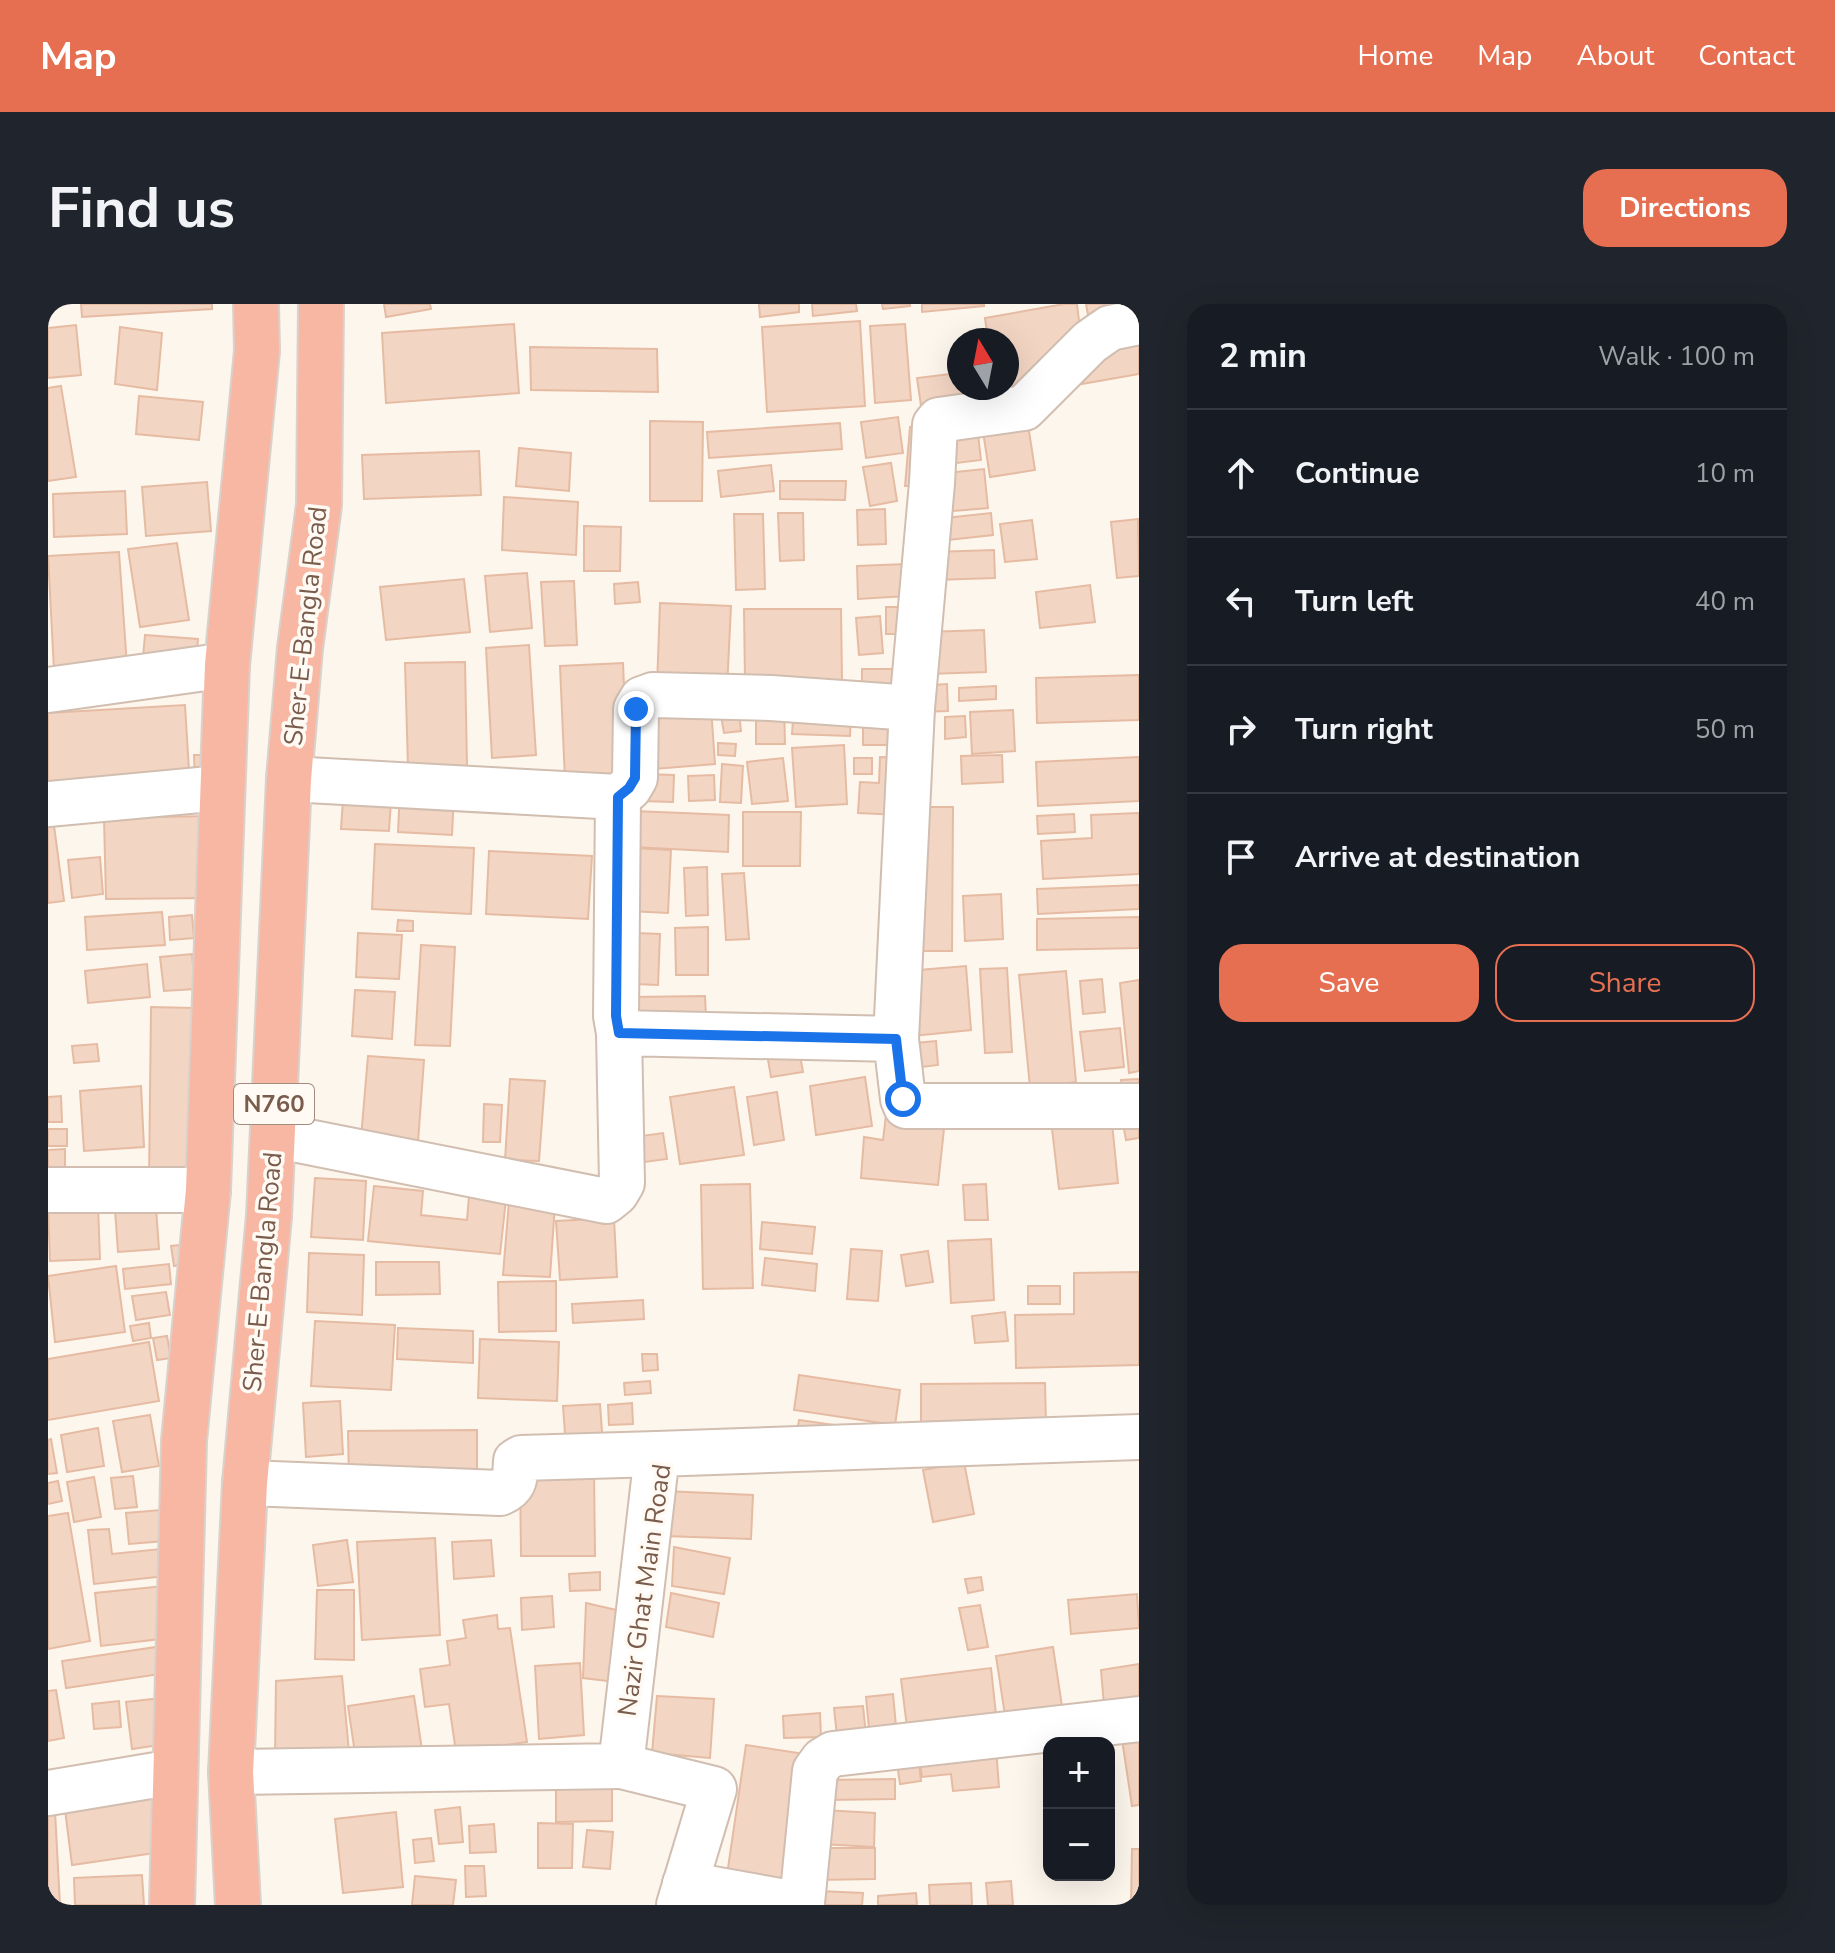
<!DOCTYPE html>
<meta charset="utf-8">
<style>
body{margin:0;font-family:"Nunito Sans",sans-serif;background:#20242c;color:#f1f3f6}
.controls{position:absolute;right:24px;bottom:24px;display:grid;overflow:hidden;border-radius:16px;box-shadow:0 8px 32px #0002}
.controls button{width:72px;height:72px;display:grid;place-items:center;padding:0;border:0;border-bottom:2px solid #363941;background:#171b24;color:#f1f3f6;font:40px sans-serif}
.compass{position:absolute;left:899px;top:24px;width:72px;height:72px;border-radius:50%;background:#171b24;box-shadow:0 8px 32px #0002;rotate:350deg}
.stop{position:absolute;width:24px;height:24px;margin:-18px;border:6px solid #1a73e8;border-radius:50%;background:#fff}
.stop.end{background:#1a73e8;border-color:#fff;box-shadow:0 2px 8px #0008}
.list{margin:0;padding:0;list-style:none}
h2{display:flex;justify-content:space-between;align-items:center;height:104px;margin:0;padding:0 32px;font-size:34px}
h2 small{font-size:26px;font-weight:400;color:#9ea1a6}
.list li{display:grid;grid-template-columns:52px 1fr auto;gap:24px;align-items:center;box-sizing:border-box;height:128px;padding:0 32px;border-top:2px solid #363941}
.list b{display:block;font-size:30px;white-space:nowrap}
.list em{font-size:26px;font-style:normal;color:#9ea1a6}
.actions{display:flex;gap:16px;padding:24px 32px}
.actions a{flex:1;padding:18px 0;border:2px solid #e76f51;border-radius:24px;text-align:center;font-size:28px;color:#e76f51}
.actions .main{background:#e76f51;color:#fff}
.icon{flex:none;width:44px;height:44px;fill:none;stroke:currentColor;stroke-width:2;stroke-linecap:round;stroke-linejoin:round}
.map{position:relative;flex:none;width:1091px;height:1601px;overflow:hidden;border-radius:24px}
header{display:flex;align-items:center;gap:48px;box-sizing:border-box;height:112px;padding:0 40px;background:#e76f51;color:#fff}
header strong{font-size:38px}
nav{display:flex;gap:44px;margin-inline-start:auto;font-size:28px}
.intro{display:flex;align-items:center;justify-content:space-between;box-sizing:border-box;height:192px;padding:0 48px}
h1{margin:0;font-size:56px}
.button{padding:20px 36px;border-radius:24px;background:#e76f51;color:#fff;font-size:28px;font-weight:700}
main{display:flex;gap:48px;padding:0 48px}
aside{flex:1;background:#171b24;border-radius:24px;box-shadow:0 8px 32px #0002}
.map>svg:first-child{display:block}
.building{fill:#f3d5c3;stroke:#e6bba3;stroke-width:2}
.lines{fill:none;stroke-linecap:round;stroke-linejoin:round}
.minor-casing{stroke:#d1beb0;stroke-width:48}
.highway-casing{stroke:#dad1cd;stroke-width:48}
.minor{stroke:#fff;stroke-width:44}
.highway{stroke:#f7b7a3;stroke-width:44}
.route{stroke:#1a73e8;stroke-width:10}
.labels{text-anchor:middle;stroke-width:7;stroke-linejoin:round;paint-order:stroke}
.shield{fill:#fffaf3;stroke:#a28b7f;stroke-width:2}
.shield-label{font-size:24px;font-weight:bold;fill:#7a5c4d}
.street-label{font-size:26px;fill:#7a5c4d;stroke:#fffaf3}
</style>
<header>
<strong>Map</strong>
<nav><a>Home</a><a>Map</a><a>About</a><a>Contact</a></nav>
</header>
<div class="intro"><h1>Find us</h1><a class="button">Directions</a></div>
<main>
<div class="map">
<svg width="1091" height="1601" viewBox="0 0 1091 1601">
<rect width="100%" height="100%" fill="#fdf6ec"/>
<!-- building -->
<g class="building">
<polygon points="33,0 164,0 164,5 34,13"/>
<polygon points="336,0 382,0 383,5 338,13"/>
<polygon points="711,0 751,0 751,8 712,13"/>
<polygon points="764,0 808,0 809,7 765,12"/>
<polygon points="834,0 862,0 862,2 835,5"/>
<polygon points="874,0 936,0 936,2 874,8"/>
<polygon points="1016,0 1029,0 1033,34 951,98 949,84 959,84 959,36 940,36 937,14"/>
<polygon points="1038,0 1091,0 1091,1 1040,11"/>
<polygon points="812,17 817,102 719,108 714,23"/>
<polygon points="466,20 471,89 338,99 334,29"/>
<polygon points="857,20 863,96 827,99 822,22"/>
<polygon points="28,21 33,71 0,74 0,24"/>
<polygon points="72,23 114,29 109,86 67,80"/>
<polygon points="1091,36 1091,70 1034,80 1040,48"/>
<polygon points="482,43 609,45 610,88 483,86"/>
<polygon points="911,69 911,84 946,84 948,100 874,109 869,74"/>
<polygon points="13,82 28,173 0,177 0,84"/>
<polygon points="91,92 155,98 151,136 88,130"/>
<polygon points="850,113 855,149 818,154 813,118"/>
<polygon points="979,114 987,166 942,173 934,121"/>
<polygon points="602,117 655,118 654,197 602,197"/>
<polygon points="792,119 794,145 661,154 659,128"/>
<polygon points="879,119 882,181 857,182 862,123"/>
<polygon points="929,122 933,156 893,161 889,127"/>
<polygon points="471,144 523,149 521,187 468,182"/>
<polygon points="431,147 433,191 316,195 314,151"/>
<polygon points="843,159 849,197 822,202 815,163"/>
<polygon points="723,161 726,187 673,193 670,167"/>
<polygon points="936,165 940,204 894,208 889,170"/>
<polygon points="732,177 798,177 797,196 732,195"/>
<polygon points="159,178 163,227 98,232 94,183"/>
<polygon points="77,187 79,230 6,233 5,190"/>
<polygon points="456,193 530,198 528,251 454,246"/>
<polygon points="837,205 838,240 810,241 809,206"/>
<polygon points="730,209 755,209 756,256 732,257"/>
<polygon points="943,209 945,231 891,237 888,215"/>
<polygon points="686,210 715,210 717,285 688,286"/>
<polygon points="1090,215 1091,272 1069,274 1063,218"/>
<polygon points="984,216 989,255 957,258 952,220"/>
<polygon points="536,222 573,223 572,267 536,267"/>
<polygon points="129,239 141,316 92,323 80,245"/>
<polygon points="946,246 947,274 886,276 885,248"/>
<polygon points="71,248 79,362 6,366 0,252"/>
<polygon points="858,260 859,292 810,295 809,262"/>
<polygon points="479,269 484,324 442,328 437,272"/>
<polygon points="416,275 422,328 338,336 332,283"/>
<polygon points="526,277 529,341 497,342 493,278"/>
<polygon points="590,278 592,298 567,300 566,280"/>
<polygon points="1042,281 1047,318 992,324 988,288"/>
<polygon points="612,299 683,302 679,385 609,383"/>
<rect x="838" y="303" width="22" height="27"/>
<polygon points="696,305 793,305 794,376 697,377"/>
<polygon points="832,312 835,349 811,351 808,314"/>
<polygon points="936,326 938,368 880,370 878,328"/>
<polygon points="97,331 150,335 146,380 93,375"/>
<polygon points="481,341 488,451 444,454 438,344"/>
<polygon points="417,358 419,462 360,463 357,359"/>
<polygon points="575,359 580,473 517,476 512,362"/>
<polygon points="814,365 857,365 856,394 814,394"/>
<polygon points="1091,371 1091,416 989,419 988,374"/>
<polygon points="899,380 900,407 872,408 871,382"/>
<polygon points="948,382 948,395 911,397 911,384"/>
<polygon points="137,401 142,483 0,491 0,409"/>
<polygon points="708,401 736,401 737,440 708,440"/>
<polygon points="663,403 667,460 606,465 602,407"/>
<polygon points="746,403 803,406 802,432 744,430"/>
<polygon points="852,405 852,441 815,441 815,406"/>
<polygon points="965,406 967,447 924,450 922,408"/>
<polygon points="691,409 693,427 676,429 673,412"/>
<polygon points="917,412 918,433 897,435 897,413"/>
<polygon points="670,439 688,440 687,452 670,451"/>
<polygon points="796,441 799,500 748,503 744,444"/>
<polygon points="146,451 159,451 147,480"/>
<polygon points="954,451 955,478 914,480 913,452"/>
<polygon points="832,453 855,454 853,511 810,509 812,478 831,479"/>
<polygon points="1091,453 1091,497 990,502 988,458"/>
<polygon points="735,454 740,497 704,500 699,458"/>
<rect x="806" y="454" width="18" height="16"/>
<polygon points="674,460 695,462 693,499 672,498"/>
<polygon points="593,470 626,471 625,498 593,497"/>
<polygon points="666,471 667,496 641,497 640,472"/>
<polygon points="352,487 406,490 404,531 350,528"/>
<polygon points="295,495 343,497 341,527 293,525"/>
<polygon points="864,503 905,503 904,647 863,647"/>
<polygon points="586,507 681,511 680,548 585,543"/>
<polygon points="695,508 753,508 752,562 695,562"/>
<polygon points="1091,509 1091,570 995,575 993,537 1044,534 1043,511"/>
<polygon points="1026,510 1027,528 990,530 989,512"/>
<polygon points="162,512 164,594 58,595 56,514"/>
<polygon points="5,514 16,597 0,599 0,515"/>
<polygon points="327,540 426,544 423,610 324,605"/>
<polygon points="583,544 623,546 620,609 580,607"/>
<polygon points="441,547 544,552 540,615 438,610"/>
<polygon points="52,553 55,590 24,594 20,556"/>
<polygon points="659,563 660,611 638,612 636,564"/>
<polygon points="696,569 701,635 678,636 674,570"/>
<polygon points="1091,581 1091,605 990,610 989,585"/>
<polygon points="953,590 955,635 917,637 915,592"/>
<polygon points="114,608 117,641 39,646 37,613"/>
<polygon points="144,611 146,634 122,636 121,613"/>
<polygon points="1091,613 1091,644 989,646 989,615"/>
<polygon points="350,616 365,617 365,627 349,627"/>
<polygon points="660,623 660,671 628,671 627,624"/>
<polygon points="310,629 354,631 351,675 308,673"/>
<polygon points="588,629 612,630 610,681 586,680"/>
<polygon points="373,641 407,643 402,742 367,741"/>
<polygon points="144,650 147,685 116,687 112,653"/>
<polygon points="99,660 102,693 40,699 37,667"/>
<polygon points="918,662 923,726 865,732 859,667"/>
<polygon points="959,664 964,748 937,749 932,665"/>
<polygon points="1018,667 1028,778 982,783 971,671"/>
<polygon points="1054,675 1057,708 1035,710 1032,677"/>
<polygon points="1091,676 1091,767 1081,769 1072,679"/>
<polygon points="307,686 347,688 344,735 304,732"/>
<polygon points="657,692 658,715 586,716 585,693"/>
<polygon points="103,703 145,704 144,879 101,879"/>
<polygon points="1072,724 1076,763 1037,767 1032,728"/>
<polygon points="888,737 890,761 858,765 856,740"/>
<polygon points="49,740 51,757 26,759 24,742"/>
<polygon points="751,746 755,768 723,773 719,750"/>
<polygon points="320,752 376,756 370,838 313,834"/>
<polygon points="817,773 824,822 768,831 762,782"/>
<polygon points="462,775 497,777 491,857 457,856"/>
<polygon points="1091,775 1091,796 1075,798 1073,776"/>
<polygon points="93,782 96,843 36,847 32,787"/>
<polygon points="686,783 696,851 632,860 622,793"/>
<polygon points="729,788 736,836 706,841 699,793"/>
<polygon points="13,792 14,818 0,818 0,793"/>
<polygon points="436,800 454,801 452,838 435,838"/>
<polygon points="876,809 878,823 896,825 890,881 813,874 816,833 835,836 838,811"/>
<polygon points="1063,809 1070,879 1011,885 1003,816"/>
<polygon points="1091,812 1091,834 1078,836 1074,814"/>
<rect x="0" y="825" width="19" height="17"/>
<polygon points="615,829 619,855 582,860 578,834"/>
<polygon points="17,845 17,871 0,871 0,846"/>
<polygon points="267,874 318,877 315,936 263,933"/>
<polygon points="702,880 705,984 655,985 653,881"/>
<polygon points="938,880 940,916 917,916 915,881"/>
<polygon points="326,882 375,887 373,911 419,916 421,892 458,895 452,950 320,937"/>
<polygon points="461,897 507,900 502,973 455,971"/>
<polygon points="50,902 52,955 2,957 0,904"/>
<polygon points="108,904 111,945 70,948 67,906"/>
<polygon points="566,914 569,973 512,976 508,917"/>
<polygon points="714,918 767,923 764,950 712,945"/>
<polygon points="943,935 946,996 903,999 900,937"/>
<polygon points="142,940 145,959 126,962 123,942"/>
<polygon points="803,945 834,947 830,997 799,995"/>
<polygon points="880,947 885,978 858,982 853,951"/>
<polygon points="261,949 316,951 314,1011 259,1008"/>
<polygon points="717,954 769,960 767,987 714,981"/>
<polygon points="328,958 391,958 392,990 328,991"/>
<polygon points="121,960 123,980 77,985 75,965"/>
<polygon points="68,962 77,1028 7,1038 0,972"/>
<polygon points="1091,968 1091,1061 968,1064 967,1011 1026,1010 1026,969"/>
<polygon points="508,977 508,1027 451,1028 450,978"/>
<rect x="980" y="982" width="32" height="18"/>
<polygon points="118,988 122,1011 88,1016 84,992"/>
<polygon points="595,996 596,1015 525,1019 524,1000"/>
<polygon points="957,1008 960,1037 927,1039 924,1012"/>
<polygon points="267,1017 347,1021 343,1086 263,1082"/>
<polygon points="101,1019 103,1034 85,1037 82,1022"/>
<polygon points="350,1024 425,1027 425,1059 349,1055"/>
<polygon points="119,1032 123,1054 109,1056 105,1034"/>
<polygon points="432,1035 511,1038 509,1097 430,1094"/>
<polygon points="101,1038 111,1097 0,1116 0,1055"/>
<polygon points="594,1050 609,1050 610,1066 595,1067"/>
<polygon points="751,1071 852,1086 847,1121 746,1106"/>
<polygon points="602,1077 603,1089 577,1091 576,1079"/>
<polygon points="997,1079 998,1120 873,1122 873,1080"/>
<polygon points="292,1097 295,1150 258,1153 255,1099"/>
<polygon points="584,1099 585,1120 561,1121 560,1101"/>
<polygon points="552,1100 555,1142 518,1144 515,1102"/>
<polygon points="102,1111 111,1162 74,1168 65,1117"/>
<polygon points="751,1116 787,1121 785,1139 748,1133"/>
<polygon points="50,1124 56,1162 19,1168 13,1131"/>
<polygon points="429,1126 429,1176 301,1177 300,1127"/>
<polygon points="3,1135 9,1169 0,1170 0,1136"/>
<polygon points="916,1158 926,1210 885,1218 875,1166"/>
<polygon points="546,1167 547,1252 473,1252 472,1168"/>
<polygon points="85,1172 89,1203 67,1205 63,1174"/>
<polygon points="46,1173 53,1213 26,1218 19,1178"/>
<polygon points="10,1177 14,1197 0,1200 0,1179"/>
<polygon points="617,1187 705,1191 703,1235 616,1232"/>
<polygon points="113,1206 117,1237 81,1240 78,1209"/>
<polygon points="20,1209 42,1337 0,1345 0,1212"/>
<polygon points="61,1225 64,1250 123,1244 126,1271 46,1280 40,1226"/>
<polygon points="387,1234 392,1331 314,1336 309,1238"/>
<polygon points="299,1236 305,1278 270,1282 265,1241"/>
<polygon points="443,1236 446,1272 406,1275 404,1238"/>
<polygon points="626,1243 682,1254 676,1290 624,1282"/>
<polygon points="552,1268 552,1286 522,1287 521,1270"/>
<polygon points="933,1273 935,1286 920,1289 917,1275"/>
<polygon points="116,1282 121,1334 53,1342 47,1289"/>
<polygon points="269,1286 306,1286 306,1356 267,1355"/>
<polygon points="623,1289 671,1299 665,1333 618,1323"/>
<polygon points="1089,1290 1091,1324 1023,1330 1020,1296"/>
<polygon points="504,1292 506,1323 474,1326 473,1294"/>
<polygon points="538,1299 586,1310 576,1379 535,1374"/>
<polygon points="932,1301 940,1343 920,1346 911,1304"/>
<polygon points="449,1311 450,1325 462,1324 479,1438 408,1448 401,1400 377,1403 372,1365 402,1361 399,1337 418,1334 415,1316"/>
<polygon points="108,1343 112,1370 18,1384 14,1357"/>
<polygon points="1005,1343 1015,1409 958,1418 948,1352"/>
<polygon points="532,1359 536,1431 491,1435 487,1362"/>
<polygon points="1091,1360 1091,1408 1057,1413 1053,1366"/>
<polygon points="943,1364 949,1420 860,1431 853,1375"/>
<polygon points="294,1372 301,1448 227,1452 228,1377"/>
<polygon points="8,1386 16,1434 0,1437 0,1387"/>
<polygon points="845,1390 848,1422 821,1425 818,1393"/>
<polygon points="366,1392 374,1446 308,1456 300,1402"/>
<polygon points="609,1392 666,1395 662,1454 604,1449"/>
<polygon points="113,1394 118,1440 84,1445 78,1398"/>
<polygon points="71,1397 73,1423 46,1425 44,1400"/>
<polygon points="815,1402 819,1440 790,1442 786,1404"/>
<polygon points="772,1409 773,1433 736,1434 735,1412"/>
<polygon points="1091,1426 1091,1501 1084,1502 1073,1429"/>
<polygon points="698,1441 757,1450 738,1579 679,1571"/>
<polygon points="948,1444 951,1483 905,1487 903,1470 874,1473 871,1452"/>
<polygon points="870,1450 873,1477 852,1480 848,1452"/>
<polygon points="847,1475 847,1495 779,1496 778,1476"/>
<polygon points="508,1479 564,1479 564,1517 508,1518"/>
<polygon points="106,1493 114,1548 24,1561 17,1506"/>
<polygon points="412,1503 415,1538 391,1540 387,1506"/>
<polygon points="775,1506 827,1509 826,1543 773,1540"/>
<polygon points="7,1507 12,1601 0,1601 0,1508"/>
<polygon points="348,1508 355,1583 295,1589 287,1515"/>
<polygon points="490,1519 525,1520 524,1564 490,1564"/>
<polygon points="446,1520 448,1548 422,1549 421,1522"/>
<polygon points="539,1526 565,1528 562,1565 535,1563"/>
<polygon points="383,1534 386,1557 367,1559 365,1536"/>
<polygon points="768,1544 827,1544 827,1575 768,1576"/>
<polygon points="1084,1545 1091,1545 1091,1601 1083,1601"/>
<polygon points="417,1562 436,1562 438,1592 418,1593"/>
<polygon points="94,1571 96,1601 27,1601 26,1574"/>
<polygon points="367,1572 408,1576 405,1601 364,1601"/>
<polygon points="963,1577 965,1601 940,1601 938,1579"/>
<polygon points="923,1579 924,1601 882,1601 881,1581"/>
<polygon points="771,1587 815,1589 814,1601 770,1601"/>
<polygon points="868,1589 869,1601 830,1601 830,1592"/>
</g>
<g class="lines">
<!-- minor casing -->
<g class="minor-casing">
<g id="minor">
<polyline points="0,386 179,361"/>
<polyline points="241,475 570,493 568,712 571,729"/>
<polyline points="570,493 581,484 587,474 588,405 594,395 605,391 723,394 864,404"/>
<polyline points="0,500 173,484"/>
<polyline points="848,735 864,404 884,179 887,121 891,116 976,104 1042,38 1062,24 1091,18"/>
<polyline points="225,831 558,897 568,889 574,879 571,729 848,735 855,795 858,802 1091,802"/>
<polyline points="0,886 160,886"/>
<path d="M197 1179 452 1189C468 1182 467 1174 468 1157L473 1154 609 1150"/>
<polyline points="573,1462 666,1485 631,1601"/>
<polyline points="183,1468 573,1462 609,1150 1091,1133"/>
<polyline points="0,1489 126,1468"/>
<polyline points="637,1580 754,1601"/>
<polyline points="754,1599 767,1467 775,1456 785,1450 1091,1415"/>
</g>
</g>
<!-- highway casing -->
<g class="highway-casing">
<g id="highway">
<polyline points="124,1601 136,1137 160,886 179,361 209,47 208,0"/>
<polyline points="190,1601 183,1468 197,1179 221,912 241,475 252,344 271,201 273,0"/>
</g>
</g>
<!-- minor -->
<use href="#minor" class="minor"/>
<!-- highway -->
<use href="#highway" class="highway"/>
</g>
<g class="lines">
<!-- route -->
<polyline class="route" points="588,405 587,474 581,484 570,493 568,712 571,729 848,735 855,795"/>
</g>
<g class="labels">
<!-- shield labels -->
<rect class="shield" x="186" y="780" width="80" height="40" rx="6"/>
<g class="shield-label">
<text x="226" y="808">N760</text>
</g>
<!-- street labels -->
<g class="street-label">
<text transform="translate(257 322) rotate(-84)" y="9">Sher-E-Bangla Road</text>
<text transform="translate(214 968) rotate(-85)" y="9">Sher-E-Bangla Road</text>
<text transform="translate(596 1286) rotate(-82)" y="9">Nazir Ghat Main Road</text>
</g>
</g>
</svg>
<div class="controls">
<button>+</button>
<button>−</button>
</div>
<svg class="compass" viewBox="-18 -18 36 36"><path d="M0-13l5 13h-10z" fill="#e53935"/><path d="M0 13l5-13h-10z" fill="#9ea1a6"/></svg>
<div class="stop" style="left:855px;top:795px"></div>
<div class="stop end" style="left:588px;top:405px"></div>
</div>
<aside>
<h2>2 min<small>Walk · 100 m</small></h2>
<ul class="list">
<li><svg class="icon" aria-label="ahead" viewBox="0 0 24 24"><path d="M12 20V5M6 11l6-6 6 6"/></svg><div><b>Continue</b></div><em>10 m</em></li>
<li><svg class="icon" aria-label="left" viewBox="0 0 24 24"><path d="M17 20v-9H6M10 6l-5 5 5 5"/></svg><div><b>Turn left</b></div><em>40 m</em></li>
<li><svg class="icon" aria-label="right" viewBox="0 0 24 24"><path d="M7 20v-9h11M14 6l5 5-5 5"/></svg><div><b>Turn right</b></div><em>50 m</em></li>
<li><svg class="icon" aria-label="arrive" viewBox="0 0 24 24"><path d="M6 21V4h12l-3 4 3 4H6"/></svg><div><b>Arrive at destination</b></div></li>
</ul>
<div class="actions"><a class="main">Save</a><a>Share</a></div>
</aside>
</main>
